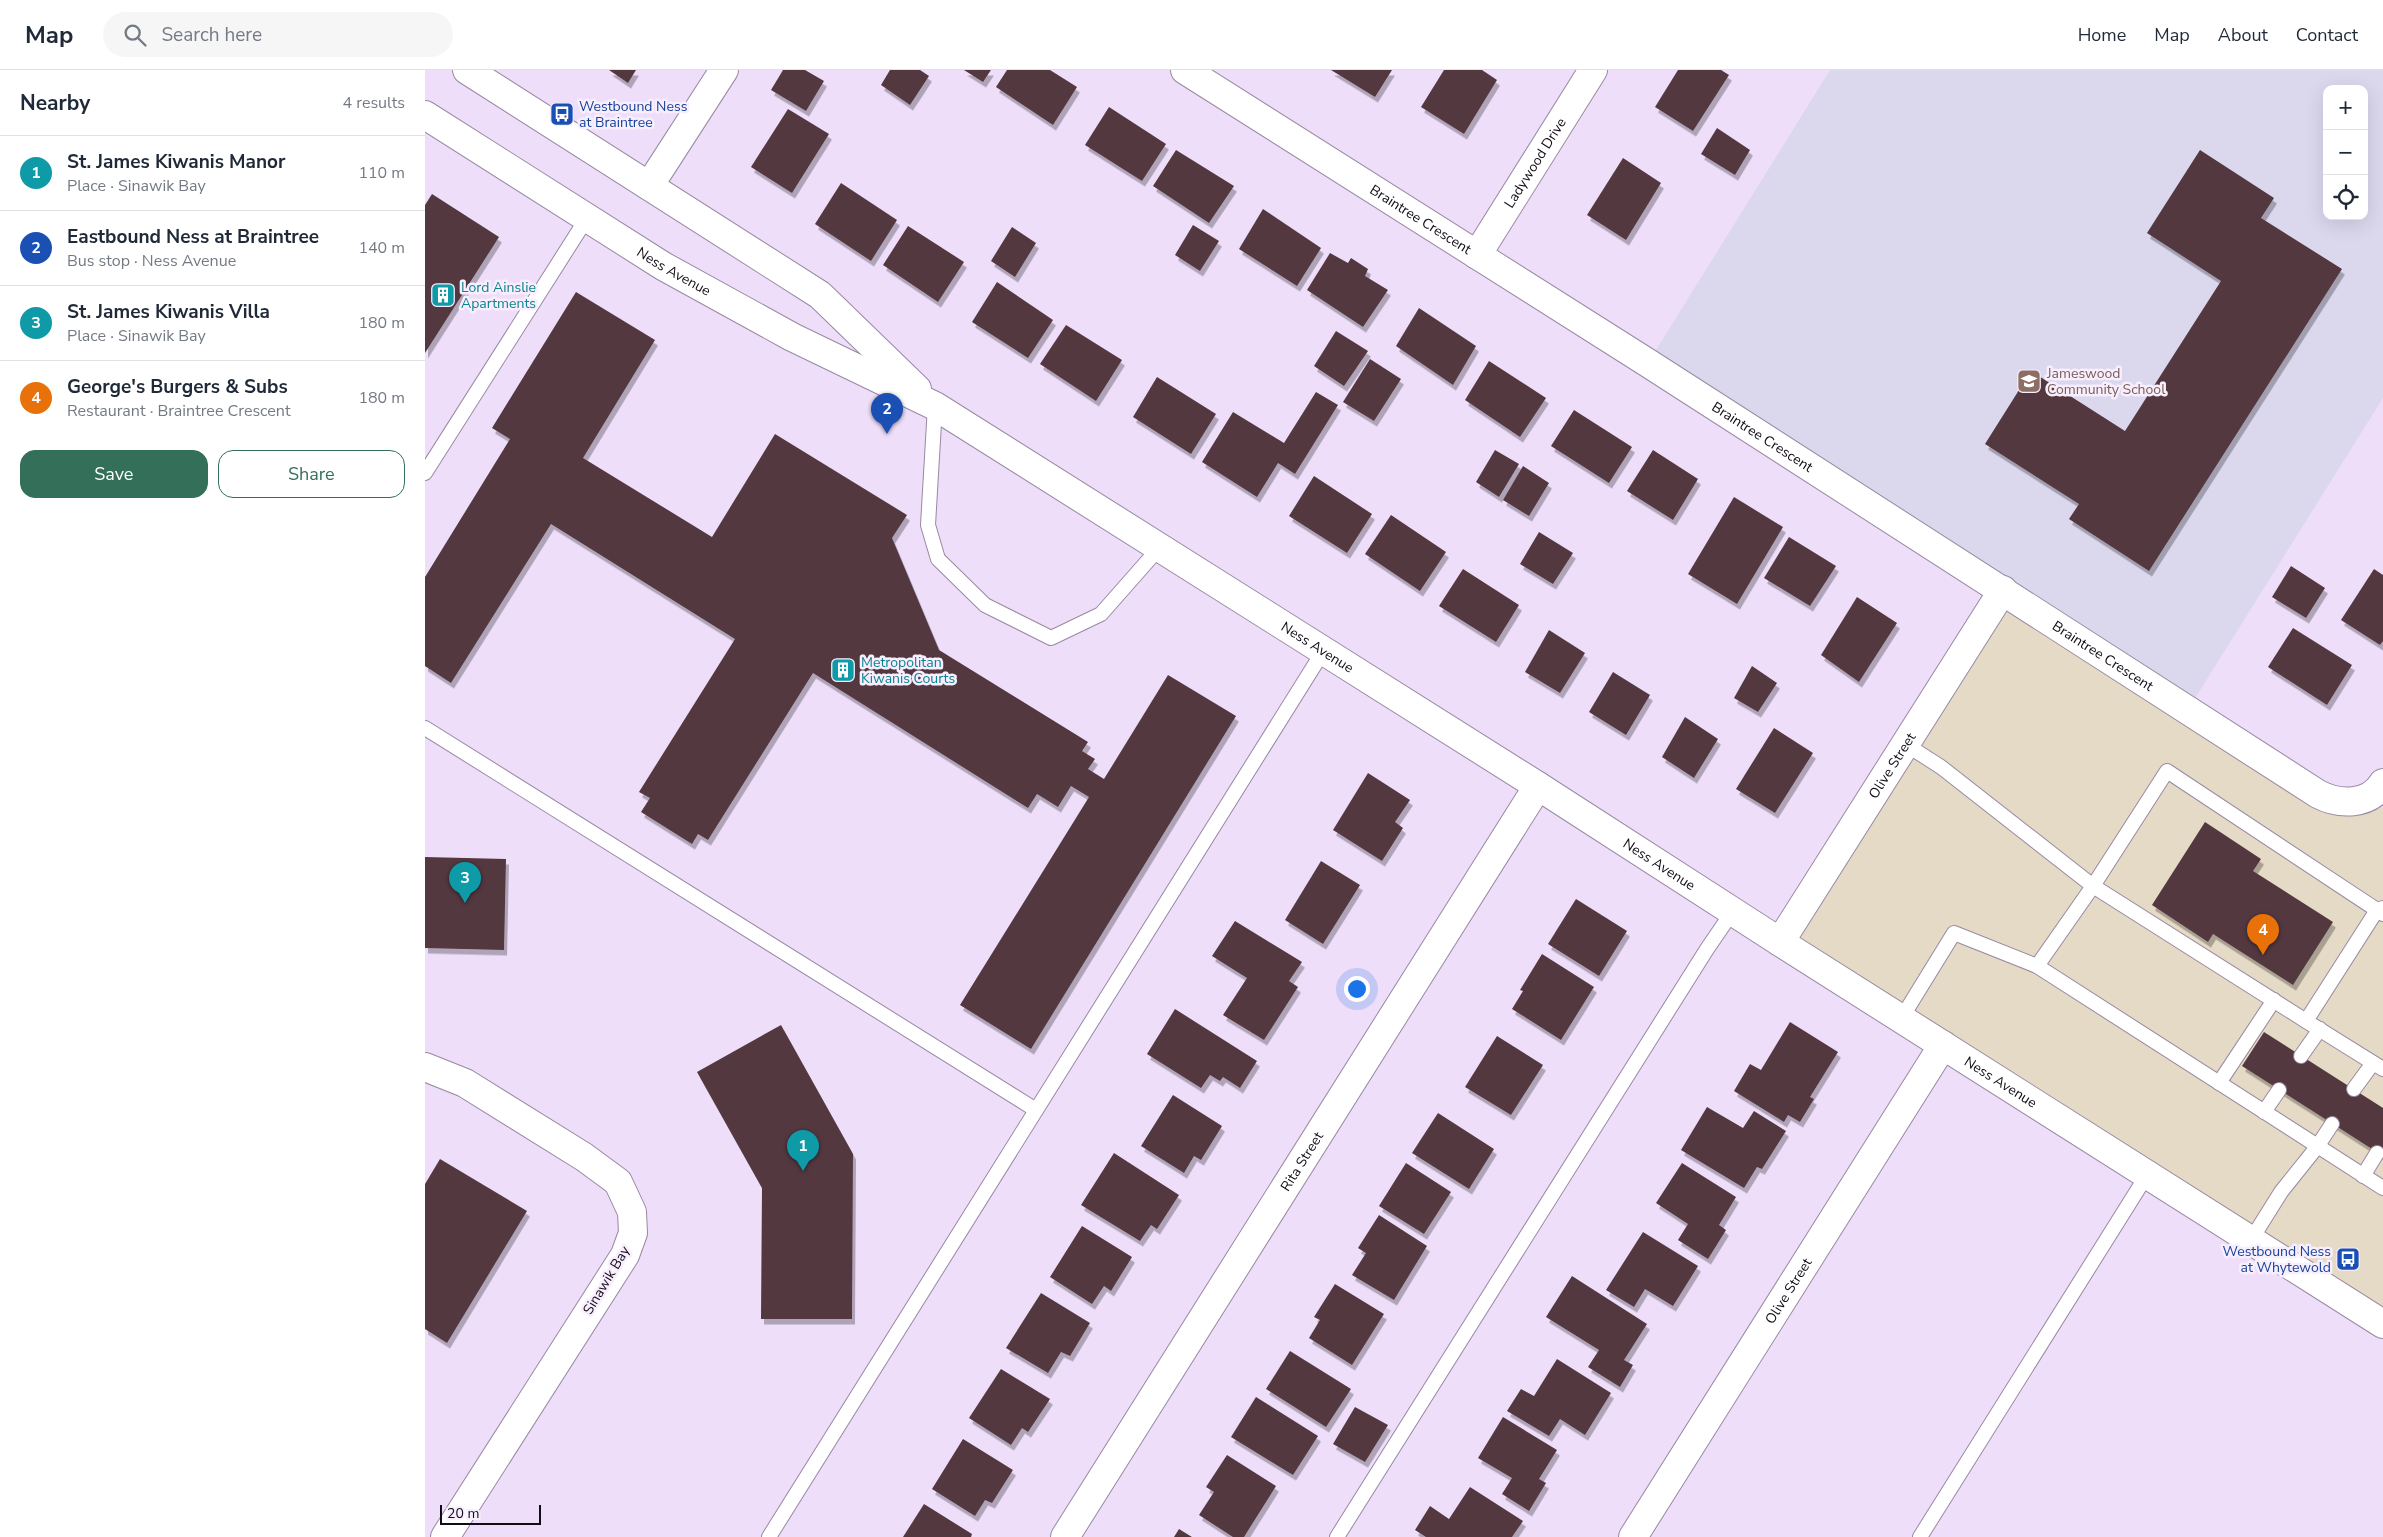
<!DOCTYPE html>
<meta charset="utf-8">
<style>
body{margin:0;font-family:"Nunito Sans",sans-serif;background:#f6f6f7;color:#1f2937}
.controls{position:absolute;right:15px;top:15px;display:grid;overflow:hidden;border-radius:10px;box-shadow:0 5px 20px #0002}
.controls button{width:45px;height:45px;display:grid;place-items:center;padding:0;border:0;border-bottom:1px solid #e0e1e3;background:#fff;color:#1f2937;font:25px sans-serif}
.scale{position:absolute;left:15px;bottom:12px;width:101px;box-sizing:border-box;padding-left:5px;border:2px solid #120c15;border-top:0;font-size:14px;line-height:18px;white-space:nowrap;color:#120c15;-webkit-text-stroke:4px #f8eefe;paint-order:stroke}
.you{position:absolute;left:931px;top:918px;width:18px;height:18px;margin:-12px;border:4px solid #fff;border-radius:50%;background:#1a73e8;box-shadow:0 0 0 8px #1a73e833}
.badge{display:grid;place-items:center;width:32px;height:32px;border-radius:50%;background:#346f59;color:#fff;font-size:16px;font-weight:700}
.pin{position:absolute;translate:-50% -41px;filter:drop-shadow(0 1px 2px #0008)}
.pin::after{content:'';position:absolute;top:26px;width:18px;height:15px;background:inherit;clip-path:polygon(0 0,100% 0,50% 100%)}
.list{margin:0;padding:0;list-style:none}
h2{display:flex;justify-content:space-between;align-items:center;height:65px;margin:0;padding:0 20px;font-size:21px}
h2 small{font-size:16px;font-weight:400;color:#747a83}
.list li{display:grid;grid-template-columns:32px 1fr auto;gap:15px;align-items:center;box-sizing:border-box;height:75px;padding:0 20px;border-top:1px solid #e0e1e3}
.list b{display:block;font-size:19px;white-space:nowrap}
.list p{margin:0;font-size:16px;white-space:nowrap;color:#747a83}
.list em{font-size:16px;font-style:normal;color:#747a83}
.actions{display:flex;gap:10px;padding:15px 20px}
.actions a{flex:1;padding:11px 0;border:1px solid #346f59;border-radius:15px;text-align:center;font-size:18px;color:#346f59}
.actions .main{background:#346f59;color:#fff}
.icon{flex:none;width:28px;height:28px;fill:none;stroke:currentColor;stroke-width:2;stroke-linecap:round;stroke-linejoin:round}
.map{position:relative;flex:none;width:1958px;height:1467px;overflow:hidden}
header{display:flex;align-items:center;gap:30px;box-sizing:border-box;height:70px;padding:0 25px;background:#fff;border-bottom:1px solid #e0e1e3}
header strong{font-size:24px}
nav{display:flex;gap:28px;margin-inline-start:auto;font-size:18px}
.search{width:350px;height:45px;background:#f6f6f7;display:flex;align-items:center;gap:12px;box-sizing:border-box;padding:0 18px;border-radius:28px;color:#747a83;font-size:19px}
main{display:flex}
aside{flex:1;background:#fff}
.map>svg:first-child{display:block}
.commercial{fill:#e5dac5}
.education{fill:#dbd8ee;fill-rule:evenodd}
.building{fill:#533841;filter:url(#shadow)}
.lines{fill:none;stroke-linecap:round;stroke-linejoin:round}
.lane-casing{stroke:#9889a2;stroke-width:16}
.street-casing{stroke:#9889a2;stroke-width:30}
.secondary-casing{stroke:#9889a2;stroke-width:30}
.lane{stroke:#fff;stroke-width:14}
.street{stroke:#fff;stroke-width:28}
.secondary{stroke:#fff;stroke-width:28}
.labels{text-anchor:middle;stroke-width:5;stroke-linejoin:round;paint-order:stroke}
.transit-label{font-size:14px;fill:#164399;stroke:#f8eefe;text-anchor:start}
.street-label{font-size:14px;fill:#120c15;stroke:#f8eefe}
.culture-label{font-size:14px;fill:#0d838f;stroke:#f8eefe;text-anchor:start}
.education-label{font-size:14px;fill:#785e54;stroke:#f8eefe;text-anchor:start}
</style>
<header>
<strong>Map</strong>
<div class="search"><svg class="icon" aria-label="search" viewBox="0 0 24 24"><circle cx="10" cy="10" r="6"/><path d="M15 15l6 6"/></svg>Search here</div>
<nav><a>Home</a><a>Map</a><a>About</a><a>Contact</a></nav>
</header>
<main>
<aside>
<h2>Nearby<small>4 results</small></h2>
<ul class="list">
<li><span class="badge" style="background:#0f9aa8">1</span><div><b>St. James Kiwanis Manor</b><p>Place · Sinawik Bay</p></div><em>110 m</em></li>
<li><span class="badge" style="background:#1a4fb4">2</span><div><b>Eastbound Ness at Braintree</b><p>Bus stop · Ness Avenue</p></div><em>140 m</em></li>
<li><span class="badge" style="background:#0f9aa8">3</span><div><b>St. James Kiwanis Villa</b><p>Place · Sinawik Bay</p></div><em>180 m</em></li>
<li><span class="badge" style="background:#e8710a">4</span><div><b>George's Burgers &amp; Subs</b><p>Restaurant · Braintree Crescent</p></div><em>180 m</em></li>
</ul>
<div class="actions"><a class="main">Save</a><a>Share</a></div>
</aside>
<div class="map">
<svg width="1958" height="1467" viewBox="0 0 1958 1467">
<defs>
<filter id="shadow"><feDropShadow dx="3" dy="5.5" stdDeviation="0" flood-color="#0004"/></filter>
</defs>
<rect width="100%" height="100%" fill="#eedef9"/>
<!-- commercial -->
<polygon class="commercial" points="1578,520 1893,724 1942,728 1958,738 1958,1254 1355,872"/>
<!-- education -->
<path class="education" d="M1405 0H1958V328L1762 641 1223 293ZM1902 19H1939V146H1902Z"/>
<!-- building -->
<g class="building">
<polygon points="184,0 211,0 203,13"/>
<polygon points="358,0 380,0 399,11 381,41 346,20"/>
<polygon points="465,0 495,0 504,6 485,35 456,15"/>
<polygon points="539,0 566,0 558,12"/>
<polygon points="582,0 625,0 652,17 628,55 571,17"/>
<polygon points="906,0 967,0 950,27"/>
<polygon points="1019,0 1057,0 1072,10 1039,64 996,37"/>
<polygon points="1253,0 1296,0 1304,5 1268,61 1230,37"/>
<polygon points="684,37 741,74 717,111 660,75"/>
<polygon points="363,39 404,64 367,123 326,97"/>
<polygon points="1292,58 1325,80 1310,105 1276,84"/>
<polygon points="751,80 809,116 784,153 728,116"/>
<polygon points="1775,80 1849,128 1836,148 1917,199 1724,501 1644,449 1654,434 1560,374 1606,301 1700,361 1796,211 1722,163"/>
<polygon points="1198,88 1236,113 1201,170 1162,145"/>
<polygon points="416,113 472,150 446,191 390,154"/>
<polygon points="7,124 74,167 0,283 0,135"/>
<polygon points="838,139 896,178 872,216 814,179"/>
<polygon points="768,155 794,171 775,201 750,185"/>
<polygon points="483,156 539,192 513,232 458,195"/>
<polygon points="587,157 611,173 590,207 566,191"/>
<polygon points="905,183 923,193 926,188 943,199 940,206 963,220 938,257 882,220"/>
<polygon points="572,212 628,250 603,288 547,252"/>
<polygon points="151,222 230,270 158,388 287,467 350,364 482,445 467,468 514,580 663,672 657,681 670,689 663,699 679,709 743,605 811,646 606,979 535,935 664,727 646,716 633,737 612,724 603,738 388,603 283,770 273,764 267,774 216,742 225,728 214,722 310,569 126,454 26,613 0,596 0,507 85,369 67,358"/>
<polygon points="994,238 1051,276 1028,315 971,276"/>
<polygon points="641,255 697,290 671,331 615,294"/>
<polygon points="911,261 943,281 919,316 889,296"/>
<polygon points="945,289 976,309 949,351 918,332"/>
<polygon points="1064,291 1121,328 1095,367 1040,330"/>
<polygon points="732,307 791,344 766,384 708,347"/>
<polygon points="891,322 913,335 870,404 853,393 832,427 777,392 808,342 859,373"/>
<polygon points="1149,340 1207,377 1184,413 1126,376"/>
<polygon points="1070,380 1094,394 1074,427 1051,412"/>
<polygon points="1228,380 1273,409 1248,450 1202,421"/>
<polygon points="1098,396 1124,413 1104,446 1078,430"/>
<polygon points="889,406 947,444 922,483 864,446"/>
<polygon points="1309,427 1358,457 1312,534 1263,504"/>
<polygon points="966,445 1021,482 995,521 940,484"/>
<polygon points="1114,462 1148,483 1128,514 1095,494"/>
<polygon points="1364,467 1411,496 1385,536 1339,508"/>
<polygon points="1866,496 1900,518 1881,548 1847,527"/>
<polygon points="1038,499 1094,535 1071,572 1014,536"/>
<polygon points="1949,499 1958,505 1958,571 1955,575 1916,550"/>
<polygon points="1432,527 1472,553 1434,612 1396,585"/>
<polygon points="1868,558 1927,595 1902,635 1843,597"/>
<polygon points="1124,560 1160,583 1135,623 1100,602"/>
<polygon points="1327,596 1352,613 1333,642 1309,628"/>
<polygon points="1188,602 1225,625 1201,665 1164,642"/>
<polygon points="1260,647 1293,669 1269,708 1237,687"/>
<polygon points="1349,658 1388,683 1350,743 1311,719"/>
<polygon points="943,703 985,730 970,752 978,758 957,791 908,760"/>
<polygon points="1780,752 1836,789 1828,801 1908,852 1868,915 1788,864 1783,872 1727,835"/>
<polygon points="0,787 81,789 79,880 0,878"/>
<polygon points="896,791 935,815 898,874 860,850"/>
<polygon points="1151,829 1202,861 1174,906 1123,874"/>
<polygon points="810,851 877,892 864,911 873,917 839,970 798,945 822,908 787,886"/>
<polygon points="1117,884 1169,917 1136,970 1087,939 1098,921 1095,920"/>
<polygon points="750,939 832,991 815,1018 798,1007 795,1011 785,1005 776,1018 722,984"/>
<polygon points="1365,952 1413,982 1385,1027 1389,1029 1375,1052 1363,1045 1359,1052 1309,1021 1325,994 1336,1000"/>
<polygon points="356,955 428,1084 427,1249 336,1249 337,1118 272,1002"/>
<polygon points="1839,962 1958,1038 1958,1086 1817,996"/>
<polygon points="1072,966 1118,995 1086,1045 1040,1017"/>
<polygon points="748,1025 797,1056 776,1090 769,1086 759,1103 716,1076"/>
<polygon points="1282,1037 1318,1058 1329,1041 1361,1061 1337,1099 1332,1097 1319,1118 1256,1080"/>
<polygon points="1013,1043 1069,1079 1044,1119 987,1083"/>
<polygon points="689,1083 754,1125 732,1159 726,1155 715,1171 656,1135"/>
<polygon points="15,1089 102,1141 22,1273 0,1259 0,1114"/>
<polygon points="981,1093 1026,1122 999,1164 954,1136"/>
<polygon points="1257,1093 1311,1127 1294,1155 1301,1160 1283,1189 1253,1170 1263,1154 1231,1133"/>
<polygon points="954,1145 1002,1176 969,1230 927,1205 941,1183 933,1178"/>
<polygon points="657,1156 707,1187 686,1221 679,1216 667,1234 625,1207"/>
<polygon points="1218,1162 1273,1196 1248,1236 1220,1219 1209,1237 1181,1220"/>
<polygon points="1147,1206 1222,1254 1199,1290 1208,1295 1195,1317 1163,1297 1174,1280 1121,1247"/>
<polygon points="910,1214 959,1244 927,1295 884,1268 895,1250 889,1247"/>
<polygon points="616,1223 665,1253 645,1286 636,1282 623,1303 581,1278"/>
<polygon points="865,1281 926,1319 901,1357 841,1319"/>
<polygon points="1132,1289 1186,1323 1160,1365 1135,1349 1124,1366 1082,1341 1096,1319 1109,1326"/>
<polygon points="576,1299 625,1329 603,1362 597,1358 586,1375 544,1348"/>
<polygon points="831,1327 893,1366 868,1405 806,1367"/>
<polygon points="930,1337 963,1355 940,1392 908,1374"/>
<polygon points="1078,1347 1132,1380 1114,1409 1121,1413 1104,1441 1077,1424 1087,1408 1053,1388"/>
<polygon points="538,1369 588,1400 567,1433 560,1430 550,1446 507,1419"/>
<polygon points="802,1385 851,1416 819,1467 808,1467 774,1445 789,1422 781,1417"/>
<polygon points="1045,1417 1098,1451 1087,1467 1001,1467 990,1460 1005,1436 1024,1449"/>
<polygon points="499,1434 547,1464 546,1467 478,1467"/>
<polygon points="754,1459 767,1467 749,1467"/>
</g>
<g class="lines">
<!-- lane casing -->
<g class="lane-casing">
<g id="lane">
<polyline points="510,336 503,455 513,489 560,535 626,568 676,544 735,477"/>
<polyline points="0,403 162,148"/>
<polyline points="0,658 611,1040"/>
<polyline points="1480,674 1516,697 1668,816 1742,701 1958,844"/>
<polyline points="1958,838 1952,840 1881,951 1958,999"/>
<polyline points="1612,896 1958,1118"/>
<polyline points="1476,949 1529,863 1612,896 1668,816 1881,951"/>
<polyline points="1876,986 1895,959"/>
<polyline points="1794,1013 1849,930"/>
<polyline points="1929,1019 1948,993"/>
<polyline points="1839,1042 1854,1020"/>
<polyline points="1938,1106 1952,1083"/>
<polyline points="1826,1170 1856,1122 1892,1077 1907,1054"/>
<polyline points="344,1467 899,580"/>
<polyline points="912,1467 1282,879 1308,841"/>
<polyline points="1495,1467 1722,1105"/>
</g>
</g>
<!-- street casing -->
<g class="street-casing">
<g id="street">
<path id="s1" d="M760 0 1223 293 1893 724C1914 735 1944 736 1958 713"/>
<polyline points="224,116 299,0"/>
<path id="s2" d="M1052 185 1168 0"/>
<path id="s3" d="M1355 872 1578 520"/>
<polyline points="0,997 40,1013 159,1087 193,1112 207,1142 208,1163 200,1185 20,1467"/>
<path id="s4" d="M640 1467 1113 716"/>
<path id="s5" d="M1208 1467 1518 975"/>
</g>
</g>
<!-- secondary casing -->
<g class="secondary-casing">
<g id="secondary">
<polyline points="42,0 395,225 492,319"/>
<path id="s6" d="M0 45 238 196 367 267 510 336 1113 716 1355 872 1958 1254"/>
</g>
</g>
<!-- lane -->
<use href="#lane" class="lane"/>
<!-- street -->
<use href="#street" class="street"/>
<!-- secondary -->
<use href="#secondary" class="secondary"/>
</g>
<!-- icons -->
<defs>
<g id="bus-square" transform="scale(1.25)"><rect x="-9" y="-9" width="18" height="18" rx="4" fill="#1a4fb4" stroke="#f8eefe"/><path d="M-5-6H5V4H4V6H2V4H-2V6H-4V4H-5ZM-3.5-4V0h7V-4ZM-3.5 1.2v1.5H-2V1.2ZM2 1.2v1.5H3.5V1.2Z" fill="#fff"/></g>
<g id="building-square" transform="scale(1.25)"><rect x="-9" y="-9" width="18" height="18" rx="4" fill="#0f9aa8" stroke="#f8eefe"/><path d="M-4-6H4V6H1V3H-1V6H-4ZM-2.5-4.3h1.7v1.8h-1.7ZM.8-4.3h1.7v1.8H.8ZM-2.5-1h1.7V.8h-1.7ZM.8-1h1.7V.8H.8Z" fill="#fff"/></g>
<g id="school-square" transform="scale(1.25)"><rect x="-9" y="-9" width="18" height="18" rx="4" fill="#8d6e63" stroke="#f8eefe"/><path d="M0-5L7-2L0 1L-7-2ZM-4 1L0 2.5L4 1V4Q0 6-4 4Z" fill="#fff"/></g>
</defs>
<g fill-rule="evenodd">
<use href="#bus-square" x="137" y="44"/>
<use href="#building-square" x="18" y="225"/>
<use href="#school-square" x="1604" y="311"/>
<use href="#building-square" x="418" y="600"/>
<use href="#bus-square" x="1923" y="1189"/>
</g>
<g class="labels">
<!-- transit labels -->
<g class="transit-label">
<text x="154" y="41">Westbound Ness<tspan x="154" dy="16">at Braintree</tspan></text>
<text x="1906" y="1186" text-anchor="end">Westbound Ness<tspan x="1906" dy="16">at Whytewold</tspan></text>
</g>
<!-- street labels -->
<g class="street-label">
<text dy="5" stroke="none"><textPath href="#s2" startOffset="109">Ladywood Drive</textPath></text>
<text dy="5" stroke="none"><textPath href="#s1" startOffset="279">Braintree Crescent</textPath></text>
<text dy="5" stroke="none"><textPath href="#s6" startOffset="294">Ness Avenue</textPath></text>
<text dy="5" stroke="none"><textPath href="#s1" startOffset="684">Braintree Crescent</textPath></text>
<text dy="5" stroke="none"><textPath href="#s6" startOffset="1040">Ness Avenue</textPath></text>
<text dy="5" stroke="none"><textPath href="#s1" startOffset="1089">Braintree Crescent</textPath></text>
<text dy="5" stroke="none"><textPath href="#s3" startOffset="209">Olive Street</textPath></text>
<text dy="5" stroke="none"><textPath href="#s6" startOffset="1445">Ness Avenue</textPath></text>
<text dy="5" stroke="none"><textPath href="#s6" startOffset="1850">Ness Avenue</textPath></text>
<text dy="5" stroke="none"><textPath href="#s4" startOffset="444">Rita Street</textPath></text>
<text transform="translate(181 1210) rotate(-59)" y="5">Sinawik Bay</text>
<text dy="5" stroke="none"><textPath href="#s5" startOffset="291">Olive Street</textPath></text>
</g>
<!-- culture labels -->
<g class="culture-label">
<text x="36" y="222">Lord Ainslie<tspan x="36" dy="16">Apartments</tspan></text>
<text x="436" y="597">Metropolitan<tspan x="436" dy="16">Kiwanis Courts</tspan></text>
</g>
<!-- education labels -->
<g class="education-label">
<text x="1622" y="308">Jameswood<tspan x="1622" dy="16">Community School</tspan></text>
</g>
</g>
</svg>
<div class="controls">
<button>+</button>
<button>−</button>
<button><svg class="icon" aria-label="locate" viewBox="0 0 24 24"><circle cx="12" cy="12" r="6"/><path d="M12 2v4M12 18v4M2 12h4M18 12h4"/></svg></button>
</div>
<div class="scale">20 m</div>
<div class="you"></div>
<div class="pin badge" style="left:378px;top:1101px;background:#0f9aa8">1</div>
<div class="pin badge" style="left:462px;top:364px;background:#1a4fb4">2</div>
<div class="pin badge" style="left:40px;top:833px;background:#0f9aa8">3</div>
<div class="pin badge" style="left:1838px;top:885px;background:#e8710a">4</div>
</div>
</main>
